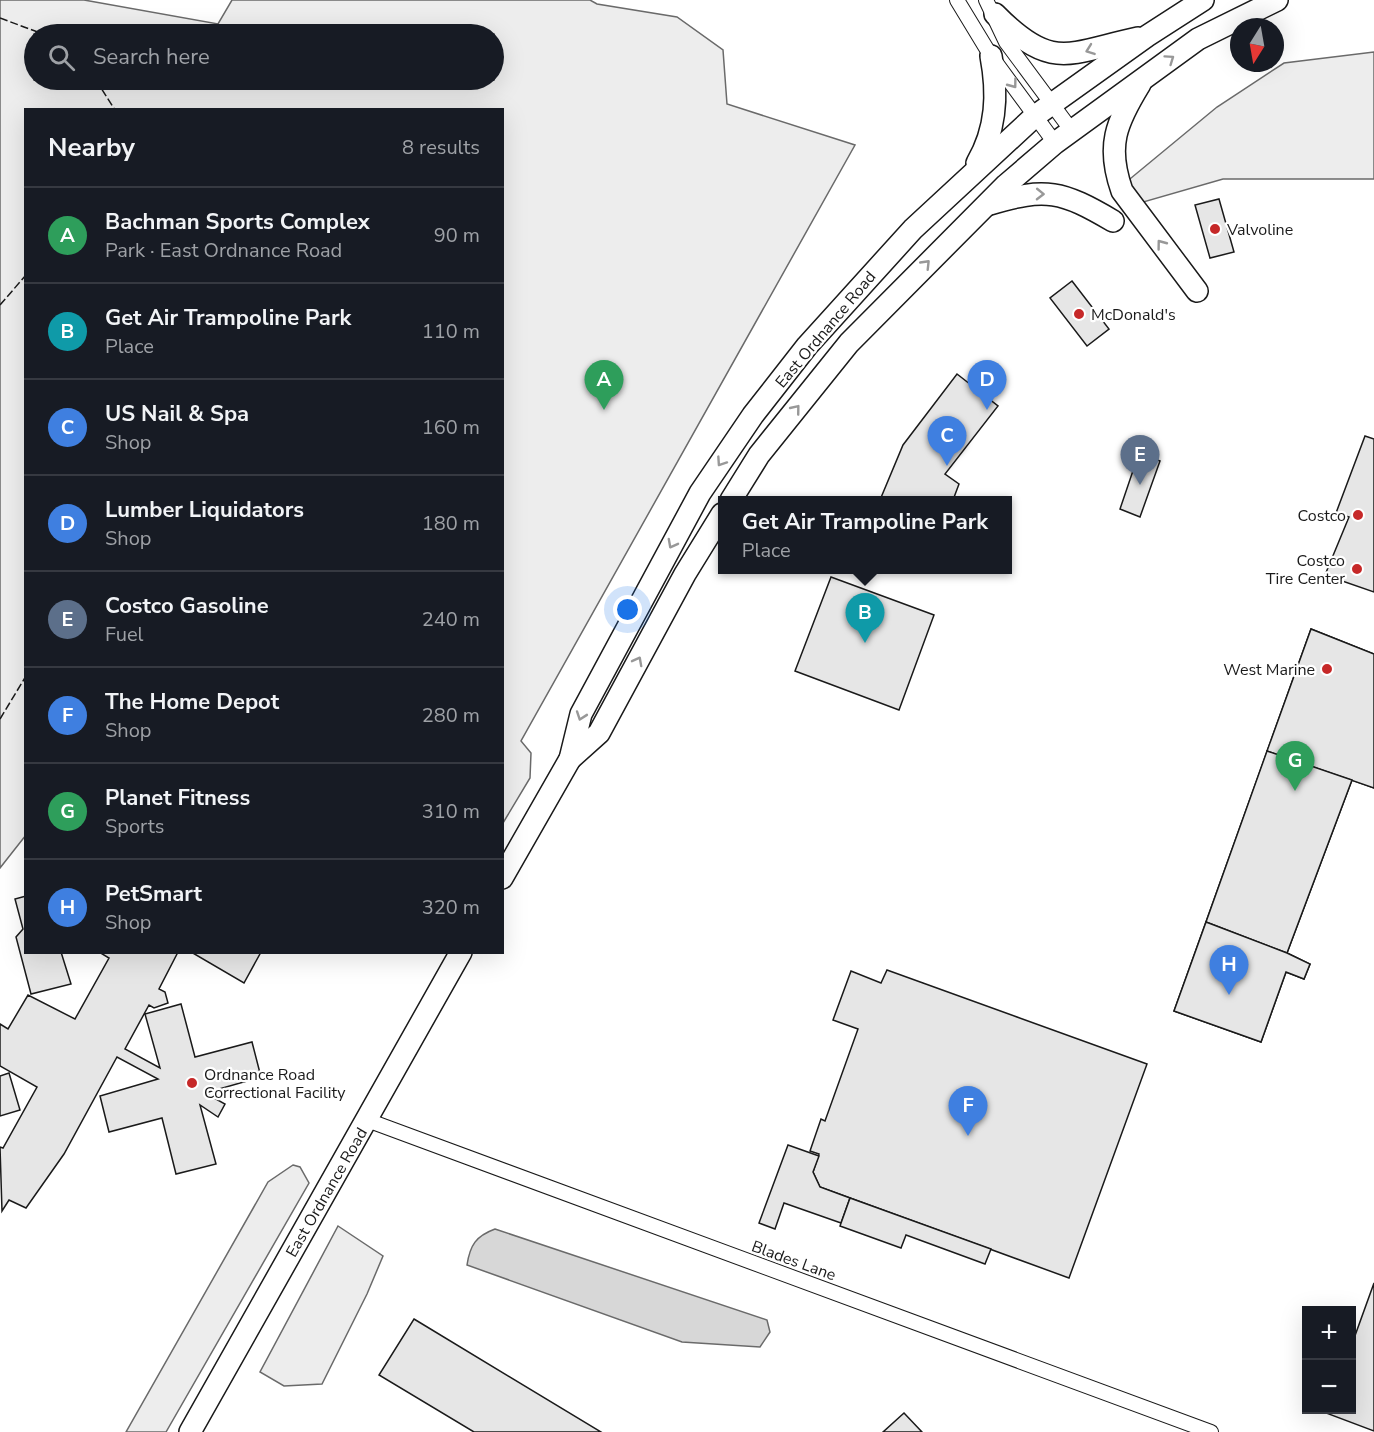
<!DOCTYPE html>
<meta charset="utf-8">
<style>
body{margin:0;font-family:"Nunito Sans",sans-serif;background:#20242c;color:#f1f3f6}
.controls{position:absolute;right:18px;bottom:18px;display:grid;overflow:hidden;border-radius:0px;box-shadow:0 6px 24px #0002}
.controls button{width:54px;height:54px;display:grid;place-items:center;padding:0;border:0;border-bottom:2px solid #363941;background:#171b24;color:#f1f3f6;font:30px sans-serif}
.compass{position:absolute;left:1230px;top:18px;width:54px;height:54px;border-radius:50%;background:#171b24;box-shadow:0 6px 24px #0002;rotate:191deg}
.you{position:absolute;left:628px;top:610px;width:21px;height:21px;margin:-15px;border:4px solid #fff;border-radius:50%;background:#1a73e8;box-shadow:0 0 0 9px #1a73e833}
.badge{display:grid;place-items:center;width:39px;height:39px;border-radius:50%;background:#c62828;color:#fff;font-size:20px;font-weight:700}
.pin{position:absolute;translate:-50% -50px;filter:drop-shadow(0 2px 3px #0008)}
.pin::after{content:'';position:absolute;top:32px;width:21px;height:18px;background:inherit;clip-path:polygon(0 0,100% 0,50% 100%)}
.popup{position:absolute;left:718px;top:496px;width:294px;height:78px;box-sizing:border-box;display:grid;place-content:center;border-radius:0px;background:#171b24;filter:drop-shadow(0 2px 4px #0005);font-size:20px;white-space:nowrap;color:#9ea1a6}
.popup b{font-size:22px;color:#f1f3f6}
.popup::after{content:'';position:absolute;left:50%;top:100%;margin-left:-12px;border:12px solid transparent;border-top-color:#171b24}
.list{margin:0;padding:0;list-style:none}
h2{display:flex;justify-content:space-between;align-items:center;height:78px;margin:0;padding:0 24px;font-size:26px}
h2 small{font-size:20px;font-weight:400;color:#9ea1a6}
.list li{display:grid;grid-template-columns:39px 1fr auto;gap:18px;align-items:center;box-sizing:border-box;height:96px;padding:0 24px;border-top:2px solid #363941}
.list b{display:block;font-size:22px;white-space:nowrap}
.list p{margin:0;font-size:20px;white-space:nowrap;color:#9ea1a6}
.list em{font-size:20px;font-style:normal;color:#9ea1a6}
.icon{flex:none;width:33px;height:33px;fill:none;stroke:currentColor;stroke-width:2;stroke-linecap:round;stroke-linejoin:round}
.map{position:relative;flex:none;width:1374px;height:1432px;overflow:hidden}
.search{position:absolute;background:#171b24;box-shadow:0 6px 24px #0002;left:24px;top:24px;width:480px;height:66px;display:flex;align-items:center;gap:15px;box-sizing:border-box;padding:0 21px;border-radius:33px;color:#9ea1a6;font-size:22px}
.panel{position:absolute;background:#171b24;box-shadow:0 6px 24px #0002;left:24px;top:108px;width:480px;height:846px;border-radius:0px}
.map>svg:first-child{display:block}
.built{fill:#ededed;stroke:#6a6a6a;stroke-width:1.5;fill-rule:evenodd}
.water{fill:#d7d7d7;stroke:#6a6a6a;stroke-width:1.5}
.building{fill:#e6e6e6;stroke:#1a1a1a;stroke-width:1.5}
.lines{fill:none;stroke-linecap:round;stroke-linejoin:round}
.street-casing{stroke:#1a1a1a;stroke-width:16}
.primary-casing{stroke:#1a1a1a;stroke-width:24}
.street{stroke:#fff;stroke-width:14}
.primary{stroke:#fff;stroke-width:21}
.fence{stroke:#1a1a1a;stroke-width:1.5;stroke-dasharray:8 3;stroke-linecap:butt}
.oneway{stroke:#989898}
.poi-dot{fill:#c62828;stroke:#fff;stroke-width:2}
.labels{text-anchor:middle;stroke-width:4.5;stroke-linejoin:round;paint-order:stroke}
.poi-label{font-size:16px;fill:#1a1a1a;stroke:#fff;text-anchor:start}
.street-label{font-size:16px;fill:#1a1a1a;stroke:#fff}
</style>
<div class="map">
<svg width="1374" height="1432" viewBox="0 0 1374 1432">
<rect width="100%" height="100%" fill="#fff"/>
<!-- built -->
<g class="built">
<path d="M0 0H84L218 24 232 0H590L597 4 677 17 723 50 727 104 855 145 521 741 531 753 530 778 503 823 502 110H26V835L0 868ZM34 34H494V80H34Z"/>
<polygon points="1374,52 1374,179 1223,179 1140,203 1125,183 1217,107 1284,63"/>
<polygon points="293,1165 300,1167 309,1183 166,1432 126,1432 268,1182"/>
<polygon points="338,1226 383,1256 367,1294 322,1384 284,1386 260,1372"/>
</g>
<!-- water -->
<path class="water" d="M495 1229 767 1320 770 1332 760 1347 682 1342 467 1265C470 1245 476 1236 495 1229Z"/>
<!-- building -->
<g class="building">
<polygon points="1219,199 1234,252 1210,258 1195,205"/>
<polygon points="1072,281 1109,329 1087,346 1050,298"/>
<polygon points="957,374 998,406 945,474 959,484 953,500 880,500 903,445"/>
<polygon points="1365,436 1374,439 1374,592 1325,575 1349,517 1336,513"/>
<polygon points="1139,453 1160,461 1140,517 1120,509"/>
<polygon points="831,577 934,615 899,710 795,671"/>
<polygon points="1311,629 1374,654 1374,788 1352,780 1287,953 1310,964 1304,979 1286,972 1261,1042 1174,1011"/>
<polygon points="1311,629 1374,654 1374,788 1267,751"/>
<polygon points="1267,751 1352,780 1287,953 1206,922"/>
<polygon points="26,896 26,952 61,952 71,984 31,994 16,937 23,929 15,899"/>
<polygon points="1206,922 1287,953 1310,964 1304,979 1286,972 1261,1042 1174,1011"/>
<polygon points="99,952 178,952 159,989 165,992 168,1003 154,1008 149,1005 125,1049 160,1068 145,1014 181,1004 195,1057 252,1042 261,1077 205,1093 225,1104 218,1117 200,1105 216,1164 176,1174 162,1118 109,1132 100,1096 158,1079 117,1057 64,1154 26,1208 9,1200 2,1211 0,1147 3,1148 37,1087 0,1066 0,1024 8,1029 28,995 75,1019 109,958"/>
<polygon points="191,952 261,952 244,983"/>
<polygon points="887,970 1147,1064 1069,1278 820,1187 813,1172 819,1154 810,1151 821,1119 825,1121 858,1029 833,1020 851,971 881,983"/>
<polygon points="9,1073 20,1110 0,1116 0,1076"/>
<polygon points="788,1145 819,1156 813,1172 820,1187 850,1198 841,1223 784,1203 775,1229 759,1223"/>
<polygon points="850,1198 991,1249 985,1264 906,1235 901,1248 840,1226"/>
<polygon points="1374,1283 1374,1431 1326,1413 1328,1410 1352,1410 1352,1344"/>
<polygon points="414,1319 601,1432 474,1432 379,1375"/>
<polygon points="904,1413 922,1432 883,1432"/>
</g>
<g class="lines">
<!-- street casing -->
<g class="street-casing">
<g id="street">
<polyline points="957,0 991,56 1055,143"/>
<polyline points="986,0 1006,42 1072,131"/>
<polyline points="367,1120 1211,1432"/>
</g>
</g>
<!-- primary casing -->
<g class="primary-casing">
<g id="primary">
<path d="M995 14C1052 72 1068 53 1138 38"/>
<path d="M1140 84C1116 123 1106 146 1122 191L1197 291"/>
<path d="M977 163C997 129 998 93 991 56"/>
<path d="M990 204C1046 187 1062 191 1113 221"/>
<polyline points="731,500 759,455 849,343 1006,185 1055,143 1198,39 1277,0"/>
<polyline points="570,759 599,733 685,574 722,514"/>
<polyline points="502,878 570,759 581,714 700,493 753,415 807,346 913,229 1035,116 1147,36 1203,0"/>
<polyline points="190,1432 461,952"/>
</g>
</g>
<!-- street -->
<use href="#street" class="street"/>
<!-- primary -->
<use href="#primary" class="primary"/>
<!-- fence -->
<g class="fence">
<polyline points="0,18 43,34"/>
<polyline points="96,80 115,110"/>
<polyline points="0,305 26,275"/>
<polyline points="0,719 26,676"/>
</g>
</g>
<!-- one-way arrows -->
<defs><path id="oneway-chevron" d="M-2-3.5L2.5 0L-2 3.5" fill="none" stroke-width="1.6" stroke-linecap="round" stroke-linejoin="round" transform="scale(1.5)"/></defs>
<g class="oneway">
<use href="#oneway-chevron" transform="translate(1090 50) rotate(160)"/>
<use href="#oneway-chevron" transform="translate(1170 59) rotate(-35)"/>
<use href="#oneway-chevron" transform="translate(1013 84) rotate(53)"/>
<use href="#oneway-chevron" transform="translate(1040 194) rotate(1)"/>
<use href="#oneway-chevron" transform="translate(1161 244) rotate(-127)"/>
<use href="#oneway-chevron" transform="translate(926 264) rotate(-46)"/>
<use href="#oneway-chevron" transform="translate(796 409) rotate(-51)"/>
<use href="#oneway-chevron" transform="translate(721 462) rotate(124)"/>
<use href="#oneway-chevron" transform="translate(672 544) rotate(118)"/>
<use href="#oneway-chevron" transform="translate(638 661) rotate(-62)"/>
<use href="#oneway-chevron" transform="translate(581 716) rotate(109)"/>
</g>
<!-- markers -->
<g class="poi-dot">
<circle cx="1215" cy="229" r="6"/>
<circle cx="1079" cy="314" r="6"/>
<circle cx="1358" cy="515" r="6"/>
<circle cx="1357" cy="569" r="6"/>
<circle cx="1327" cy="669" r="6"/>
<circle cx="192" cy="1083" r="6"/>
</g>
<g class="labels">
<!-- poi labels -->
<g class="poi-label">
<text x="1227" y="235">Valvoline</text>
<text x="1091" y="320">McDonald's</text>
<text x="1346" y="521" text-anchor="end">Costco</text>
<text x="1345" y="566" text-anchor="end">Costco<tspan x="1345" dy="18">Tire Center</tspan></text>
<text x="1315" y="675" text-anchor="end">West Marine</text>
<text x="204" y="1080">Ordnance Road<tspan x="204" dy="18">Correctional Facility</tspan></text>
</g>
<!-- street labels -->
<g class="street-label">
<text transform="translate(825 329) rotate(-50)" y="6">East Ordnance Road</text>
<text transform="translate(326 1192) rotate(-60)" y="6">East Ordnance Road</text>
<text transform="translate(794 1260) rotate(20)" y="6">Blades Lane</text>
</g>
</g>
</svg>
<div class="controls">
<button>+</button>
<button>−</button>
</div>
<svg class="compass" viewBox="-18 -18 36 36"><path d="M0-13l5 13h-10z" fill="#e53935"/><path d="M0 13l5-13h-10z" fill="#9ea1a6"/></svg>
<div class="you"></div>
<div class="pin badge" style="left:604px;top:410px;background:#2e9e5b">A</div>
<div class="pin badge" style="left:865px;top:643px;background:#0f9aa8">B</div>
<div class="popup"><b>Get Air Trampoline Park</b>Place</div>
<div class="pin badge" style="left:947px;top:466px;background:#3f7fe0">C</div>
<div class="pin badge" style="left:987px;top:410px;background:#3f7fe0">D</div>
<div class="pin badge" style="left:1140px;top:485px;background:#5c6f8a">E</div>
<div class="pin badge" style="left:968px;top:1136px;background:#3f7fe0">F</div>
<div class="pin badge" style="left:1295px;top:791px;background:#2e9e5b">G</div>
<div class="pin badge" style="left:1229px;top:995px;background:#3f7fe0">H</div>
<div class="search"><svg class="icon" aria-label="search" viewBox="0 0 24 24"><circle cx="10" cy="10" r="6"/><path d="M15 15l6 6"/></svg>Search here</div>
<section class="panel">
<h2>Nearby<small>8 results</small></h2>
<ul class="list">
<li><span class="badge" style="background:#2e9e5b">A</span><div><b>Bachman Sports Complex</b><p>Park · East Ordnance Road</p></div><em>90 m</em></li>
<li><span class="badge" style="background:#0f9aa8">B</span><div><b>Get Air Trampoline Park</b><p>Place</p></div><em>110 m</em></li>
<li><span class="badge" style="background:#3f7fe0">C</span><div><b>US Nail &amp; Spa</b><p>Shop</p></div><em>160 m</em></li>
<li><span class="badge" style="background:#3f7fe0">D</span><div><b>Lumber Liquidators</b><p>Shop</p></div><em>180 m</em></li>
<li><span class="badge" style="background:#5c6f8a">E</span><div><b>Costco Gasoline</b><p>Fuel</p></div><em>240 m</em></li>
<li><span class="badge" style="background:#3f7fe0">F</span><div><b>The Home Depot</b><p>Shop</p></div><em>280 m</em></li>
<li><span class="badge" style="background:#2e9e5b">G</span><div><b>Planet Fitness</b><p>Sports</p></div><em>310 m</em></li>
<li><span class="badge" style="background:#3f7fe0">H</span><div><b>PetSmart</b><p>Shop</p></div><em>320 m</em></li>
</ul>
</section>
</div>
